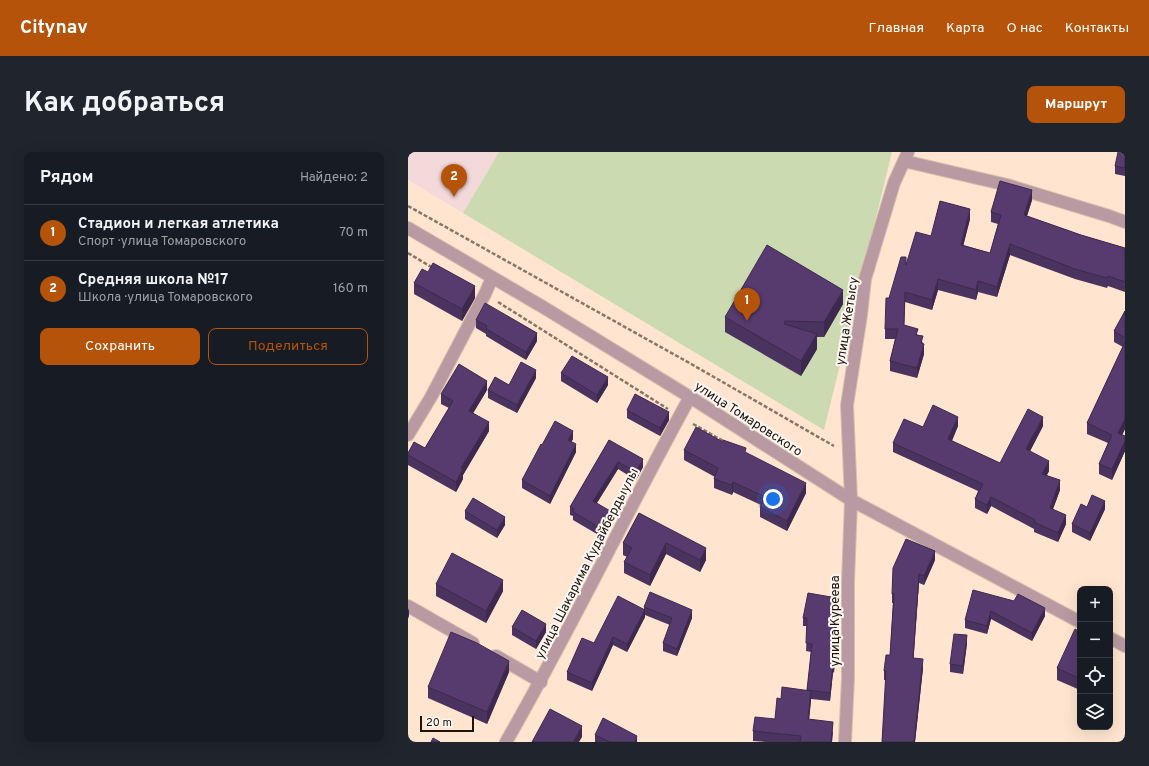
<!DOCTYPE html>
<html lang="ru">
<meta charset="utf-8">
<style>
body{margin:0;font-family:Overpass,sans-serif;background:#20242c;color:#f1f3f6}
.controls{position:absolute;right:12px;bottom:12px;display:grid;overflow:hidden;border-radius:8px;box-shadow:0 4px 16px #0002}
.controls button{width:36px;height:36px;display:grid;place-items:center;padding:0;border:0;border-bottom:1px solid #363941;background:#171b24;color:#f1f3f6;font:20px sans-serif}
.scale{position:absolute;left:12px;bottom:10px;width:54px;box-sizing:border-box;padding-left:4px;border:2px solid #1d140d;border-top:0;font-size:11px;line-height:14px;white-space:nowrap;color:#1d140d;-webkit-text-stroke:3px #fcf7f2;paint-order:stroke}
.you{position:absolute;left:365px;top:347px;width:14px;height:14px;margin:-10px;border:3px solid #fff;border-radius:50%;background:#1a73e8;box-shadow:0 0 0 6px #1a73e833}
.badge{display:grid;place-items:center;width:26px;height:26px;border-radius:50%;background:#b45309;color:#fff;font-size:13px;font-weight:700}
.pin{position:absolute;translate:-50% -33px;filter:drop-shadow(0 1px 2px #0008)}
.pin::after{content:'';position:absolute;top:21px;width:14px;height:12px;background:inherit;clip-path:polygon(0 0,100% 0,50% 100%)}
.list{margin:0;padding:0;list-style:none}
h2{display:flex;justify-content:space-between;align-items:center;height:52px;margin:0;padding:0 16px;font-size:17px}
h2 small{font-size:13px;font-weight:400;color:#9ea1a6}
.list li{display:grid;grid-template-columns:26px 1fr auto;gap:12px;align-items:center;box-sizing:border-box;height:56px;padding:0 16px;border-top:1px solid #363941}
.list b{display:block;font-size:15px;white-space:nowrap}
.list p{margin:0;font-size:13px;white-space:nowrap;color:#9ea1a6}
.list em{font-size:13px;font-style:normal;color:#9ea1a6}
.actions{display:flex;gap:8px;padding:12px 16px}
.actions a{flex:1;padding:9px 0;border:1px solid #b45309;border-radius:8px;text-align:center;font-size:14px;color:#b45309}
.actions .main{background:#b45309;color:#fff}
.icon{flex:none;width:22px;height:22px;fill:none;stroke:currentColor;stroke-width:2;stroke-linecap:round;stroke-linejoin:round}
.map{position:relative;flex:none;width:717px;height:590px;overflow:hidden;border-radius:8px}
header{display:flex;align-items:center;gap:24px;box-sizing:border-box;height:56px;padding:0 20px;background:#b45309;color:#fff}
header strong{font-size:19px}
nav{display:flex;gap:22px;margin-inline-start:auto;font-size:14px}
.intro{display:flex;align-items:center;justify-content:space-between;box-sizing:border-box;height:96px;padding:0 24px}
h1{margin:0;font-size:28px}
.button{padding:10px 18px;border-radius:8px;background:#b45309;color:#fff;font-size:14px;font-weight:700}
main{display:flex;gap:24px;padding:0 24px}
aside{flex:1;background:#171b24;border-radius:8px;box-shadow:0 4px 16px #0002}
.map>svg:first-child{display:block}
.education{fill:#f4d9db}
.green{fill:#ccdab2}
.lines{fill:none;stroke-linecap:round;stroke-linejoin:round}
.minor-casing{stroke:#d6bfac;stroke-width:14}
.tertiary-casing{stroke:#d6bfac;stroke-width:14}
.path{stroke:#877668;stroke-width:2.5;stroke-dasharray:4 2;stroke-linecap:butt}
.minor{stroke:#b999a2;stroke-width:12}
.tertiary{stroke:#b999a2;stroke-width:12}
.wall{fill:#4b335f}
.shaded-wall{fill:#3d294e}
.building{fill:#573b6f;stroke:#3d294e}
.labels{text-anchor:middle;stroke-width:4;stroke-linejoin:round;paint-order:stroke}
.street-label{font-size:13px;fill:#1d140d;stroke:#fcf7f2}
</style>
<header>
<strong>Citynav</strong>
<nav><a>Главная</a><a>Карта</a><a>О нас</a><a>Контакты</a></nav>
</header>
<div class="intro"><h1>Как добраться</h1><a class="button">Маршрут</a></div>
<main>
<aside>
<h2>Рядом<small>Найдено: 2</small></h2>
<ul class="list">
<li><span class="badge">1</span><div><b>Стадион и легкая атлетика</b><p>Спорт · улица Томаровского</p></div><em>70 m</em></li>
<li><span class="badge">2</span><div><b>Средняя школа №17</b><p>Школа · улица Томаровского</p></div><em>160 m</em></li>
</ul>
<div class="actions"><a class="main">Сохранить</a><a>Поделиться</a></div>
</aside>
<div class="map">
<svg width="717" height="590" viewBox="0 0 717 590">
<rect width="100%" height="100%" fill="#ffe5cf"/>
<!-- education -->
<polygon class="education" points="0,0 91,0 55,61 0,28"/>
<!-- green -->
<polygon class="green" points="91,0 484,0 416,278 55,61"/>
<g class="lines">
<!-- minor casing -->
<g class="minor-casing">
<g id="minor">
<polyline points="496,9 599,33 701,64 717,70"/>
<polyline points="0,283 23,245 77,142 84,126"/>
<polyline points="0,454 65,491"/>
<polyline points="88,504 133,530"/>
<path d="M98 590C163 477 219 359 282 245"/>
<polyline points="437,590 440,526 440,430 443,348 439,253 453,163 457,127 486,31 500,0"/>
</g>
</g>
<!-- tertiary casing -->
<g class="tertiary-casing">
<g id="tertiary">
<polyline points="0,76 135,155 282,245 443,348 672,470"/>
<polyline points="702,486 717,494"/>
</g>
</g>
<!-- path -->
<g class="path">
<polyline points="0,54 285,213 426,294"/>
<polyline points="0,101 25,116"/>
<polyline points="90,150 260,257"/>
<polyline points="285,272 317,290"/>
</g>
<!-- minor -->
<use href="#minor" class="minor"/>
<!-- tertiary -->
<use href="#tertiary" class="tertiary"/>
</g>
<!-- wall -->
<g class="wall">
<polygon points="717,0 717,24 707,22 707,14"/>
<polygon points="624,48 619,64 673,83 717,96 717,140 700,134 699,136 667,127 602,103 589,145 570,140 568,148 530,138 524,158 497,150 496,173 510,183 515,191 516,202 509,226 482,219 482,209 487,187 477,187 477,177 481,146 498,113 523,84 562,67 555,93 582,101 590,72 583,70 583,60"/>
<polygon points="6,131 67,146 54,169 6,142"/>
<polygon points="435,152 416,185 409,185 409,197 393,224 317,180 317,165"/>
<polygon points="717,159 717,277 714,283 717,284 717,299 704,328 691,322 691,312 700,291 679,282 679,271 715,195 706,190 706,179"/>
<polygon points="68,168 129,189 118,208 78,184 78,182 68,176"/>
<polygon points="153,221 200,233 189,251 153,229"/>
<polygon points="128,226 109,261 80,246 80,238"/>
<polygon points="79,238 65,261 81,279 55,323 55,327 48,340 0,313 0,301 17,296 41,256 33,252 33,242"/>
<polygon points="219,258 261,268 252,284 219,266"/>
<polygon points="550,274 544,289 592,311 635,274 622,299 641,319 639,323 652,338 645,357 658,372 650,390 626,380 626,377 583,354 579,362 567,356 567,347 570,339 485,300 485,291 515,275"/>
<polygon points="165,287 163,290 168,300 142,352 114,336 114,328 134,293"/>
<polygon points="201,288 235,315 228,328 210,317 189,351 204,368 194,385 165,368 165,364 162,363 162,355"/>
<polygon points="276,298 338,301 398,341 379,379 352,365 352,355 353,353 325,340 324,343 306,336 306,327 307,325 276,308"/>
<polygon points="679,355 697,357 682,389 664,380 664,372"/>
<polygon points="57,359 97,373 89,386 57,367"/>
<polygon points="231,361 298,408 292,420 258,402 242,434 216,421 216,410 219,405 215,403 215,391"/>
<polygon points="527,408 516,433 511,431 505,506 515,516 507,590 474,590 478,528 476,528 476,519 482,503 485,451 484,451 484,442"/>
<polygon points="28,432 95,439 78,471 28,444"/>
<polygon points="606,449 637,464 624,489 583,467 579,482 557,476 557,468"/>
<polygon points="429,454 428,460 429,468 426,521 425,520 422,549 403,547 401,568 425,580 424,590 358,590 345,589 345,579 367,567 373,547 399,538 403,500 398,499 399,474 395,474 395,466"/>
<polygon points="236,455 284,466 269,504 255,499 255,491 262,473 237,463 237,465 219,500 205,493 184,539 159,528 159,520 186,491 236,457"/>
<polygon points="104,475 138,480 128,497 104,483"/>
<polygon points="672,480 672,538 649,528 649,516"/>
<polygon points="559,491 555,522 542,520 542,512"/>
<polygon points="101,520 79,572 20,546 20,535"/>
<polygon points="187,583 229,590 187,590"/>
</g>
<!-- shaded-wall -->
<g class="shaded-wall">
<polygon points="624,38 624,48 616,73 616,63"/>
<polygon points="562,57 562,67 553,103 553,93"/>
<polygon points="602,92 602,103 589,145 589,135"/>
<polygon points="530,127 530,138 524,158 524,148"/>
<polygon points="570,129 570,140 568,148 568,138"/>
<polygon points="67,134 67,146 54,169 54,157"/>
<polygon points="435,138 435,152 416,185 416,170"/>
<polygon points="129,181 129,189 118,208 118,200"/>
<polygon points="409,182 409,197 393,224 393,209"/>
<polygon points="516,192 516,202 509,226 509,216"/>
<polygon points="128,218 128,226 109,261 109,253"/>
<polygon points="200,225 200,233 189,251 189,243"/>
<polygon points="79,229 79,238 61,268 61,259"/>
<polygon points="261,260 261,268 252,284 252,276"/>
<polygon points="550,265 550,274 540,297 540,287"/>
<polygon points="635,265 635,274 618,307 618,297"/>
<polygon points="717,267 717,277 710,292 710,281"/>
<polygon points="81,270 81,279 55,323 55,327 48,340 48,330 53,316"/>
<polygon points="165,279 165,287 160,296 160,288"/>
<polygon points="717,289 717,299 704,328 704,317"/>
<polygon points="168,292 168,300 142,352 142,344"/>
<polygon points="235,307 235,315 228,328 228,320"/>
<polygon points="641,309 641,319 634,331 634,322"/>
<polygon points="210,310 210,317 185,357 185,349"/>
<polygon points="652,328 652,338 642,365 642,356"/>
<polygon points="325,330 325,340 324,343 324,333"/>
<polygon points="398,331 398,341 379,379 379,369"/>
<polygon points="583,345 583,354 579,362 579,353"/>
<polygon points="697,349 697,357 682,389 682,381"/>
<polygon points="204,360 204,368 194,385 194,377"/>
<polygon points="658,363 658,372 650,390 650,381"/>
<polygon points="97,365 97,373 89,386 89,378"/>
<polygon points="258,391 258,402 242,434 242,423"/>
<polygon points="298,396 298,408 292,420 292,408"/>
<polygon points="527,399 527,408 516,433 516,424"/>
<polygon points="511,422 511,431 505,515 505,506"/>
<polygon points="95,428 95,439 78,471 78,459"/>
<polygon points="429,446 429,454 427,467 427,459"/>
<polygon points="1,456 1,464 0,467 0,459"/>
<polygon points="637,456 637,464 624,489 624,481"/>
<polygon points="237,458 237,465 219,500 219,492"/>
<polygon points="284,458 284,466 269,504 269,497"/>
<polygon points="583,459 583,467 579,482 579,474"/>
<polygon points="429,460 429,468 426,521 426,513"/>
<polygon points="138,472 138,480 128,497 128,489"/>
<polygon points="559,483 559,491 555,522 555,514"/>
<polygon points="205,485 205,493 184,539 184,531"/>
<polygon points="515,507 515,516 507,590 506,590"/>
<polygon points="101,509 101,520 79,572 79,560"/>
<polygon points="425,513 425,520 422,549 422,541"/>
<polygon points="403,539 403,549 400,577 400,567"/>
<polygon points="425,570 424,590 423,590"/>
<polygon points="174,574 174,585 171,590 165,590"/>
<polygon points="229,584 229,590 226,590"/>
</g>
<!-- building -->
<g class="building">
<polygon points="710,0 717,0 717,16 707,14"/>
<polygon points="592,29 624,38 616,63 673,83 717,96 717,130 700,124 699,126 667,117 602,92 589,135 570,129 568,138 530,127 524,148 497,140 496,173 510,177 508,183 515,184 513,191 516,192 509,216 482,209 490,177 477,177 478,146 481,146 493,105 498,105 498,113 508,80 523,84 532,49 562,57 553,93 582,101 593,63 583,60"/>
<polygon points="359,93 435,138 416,170 377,169 376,172 409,182 393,209 317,165"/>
<polygon points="25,111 67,134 54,157 6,131 14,117 20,120"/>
<polygon points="77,151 129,181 118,200 78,177 79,174 68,168"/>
<polygon points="717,159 717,186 706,179"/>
<polygon points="717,190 717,267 710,281 717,284 717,289 704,317 691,312 704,283 679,271"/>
<polygon points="164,204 200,225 189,243 153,221"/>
<polygon points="113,210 128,218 109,253 80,238 87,225 101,233"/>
<polygon points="51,212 79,229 61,259 81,270 53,316 55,317 48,330 0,303 0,301 6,290 17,296 45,249 33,242"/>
<polygon points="227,242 261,260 252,276 219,258"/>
<polygon points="525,253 550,265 540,287 592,311 620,257 635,265 618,297 641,309 634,322 652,328 642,356 658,363 650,381 626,370 627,368 583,345 579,353 567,347 575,332 485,291 496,267 515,275"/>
<polygon points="147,269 165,279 160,288 168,292 142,344 114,328 133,292 134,293"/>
<polygon points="288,275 315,290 315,288 338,296 337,300 398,331 379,369 352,355 357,345 325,330 324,333 306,327 310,316 276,298"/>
<polygon points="201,288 235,307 228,320 210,310 185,349 204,360 194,377 165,360 166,357 162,355"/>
<polygon points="684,343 697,349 682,381 664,372 673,352 679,355"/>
<polygon points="65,346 97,365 89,378 57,359"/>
<polygon points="231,361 298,396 292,408 258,391 242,423 216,410 224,396 215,391"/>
<polygon points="498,387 527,399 516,424 511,422 505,506 515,507 506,590 474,590 478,519 476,519 478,503 482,503 486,442 484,442 485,416"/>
<polygon points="44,401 95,428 78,459 28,432"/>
<polygon points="565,438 606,449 610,442 637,456 624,481 583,459 579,474 557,468"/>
<polygon points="242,440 284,458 269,497 255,491 264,466 236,455"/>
<polygon points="400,441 429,446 427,459 429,460 426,513 425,513 422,541 399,538 404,492 398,491 399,466 395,466"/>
<polygon points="210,444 237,458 219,492 205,485 184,531 159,520 174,486 186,491"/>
<polygon points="114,458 138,472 128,489 104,475"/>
<polygon points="667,477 672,480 672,527 649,516"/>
<polygon points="43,480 69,491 101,509 79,560 20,535"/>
<polygon points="546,482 559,483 555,514 542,512"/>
<polygon points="374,535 403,539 400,567 425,570 423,590 392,590 393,584 345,579 347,565 367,567 369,546 373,547"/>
<polygon points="142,557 174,574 165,590 124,590"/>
<polygon points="195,566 229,584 226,590 202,590 187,583"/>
<polygon points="25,586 32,590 23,590"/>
</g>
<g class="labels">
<!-- street labels -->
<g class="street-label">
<text transform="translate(438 169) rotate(-81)" y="5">улица Жетысу</text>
<text transform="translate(341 266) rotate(33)" y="5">улица Томаровского</text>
<text transform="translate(178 411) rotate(-63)" y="5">улица Шакарима Кудайбердыулы</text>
<text transform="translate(426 469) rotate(-90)" y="5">улица Куреева</text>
</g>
</g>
</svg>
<div class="controls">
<button>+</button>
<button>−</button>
<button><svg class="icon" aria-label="locate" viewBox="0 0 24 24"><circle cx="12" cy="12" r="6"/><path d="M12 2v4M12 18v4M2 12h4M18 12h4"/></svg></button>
<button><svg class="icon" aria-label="layers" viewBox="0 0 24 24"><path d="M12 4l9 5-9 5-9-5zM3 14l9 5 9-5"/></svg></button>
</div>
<div class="scale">20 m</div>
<div class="you"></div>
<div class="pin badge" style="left:339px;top:169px">1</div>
<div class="pin badge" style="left:46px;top:45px">2</div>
</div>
</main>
